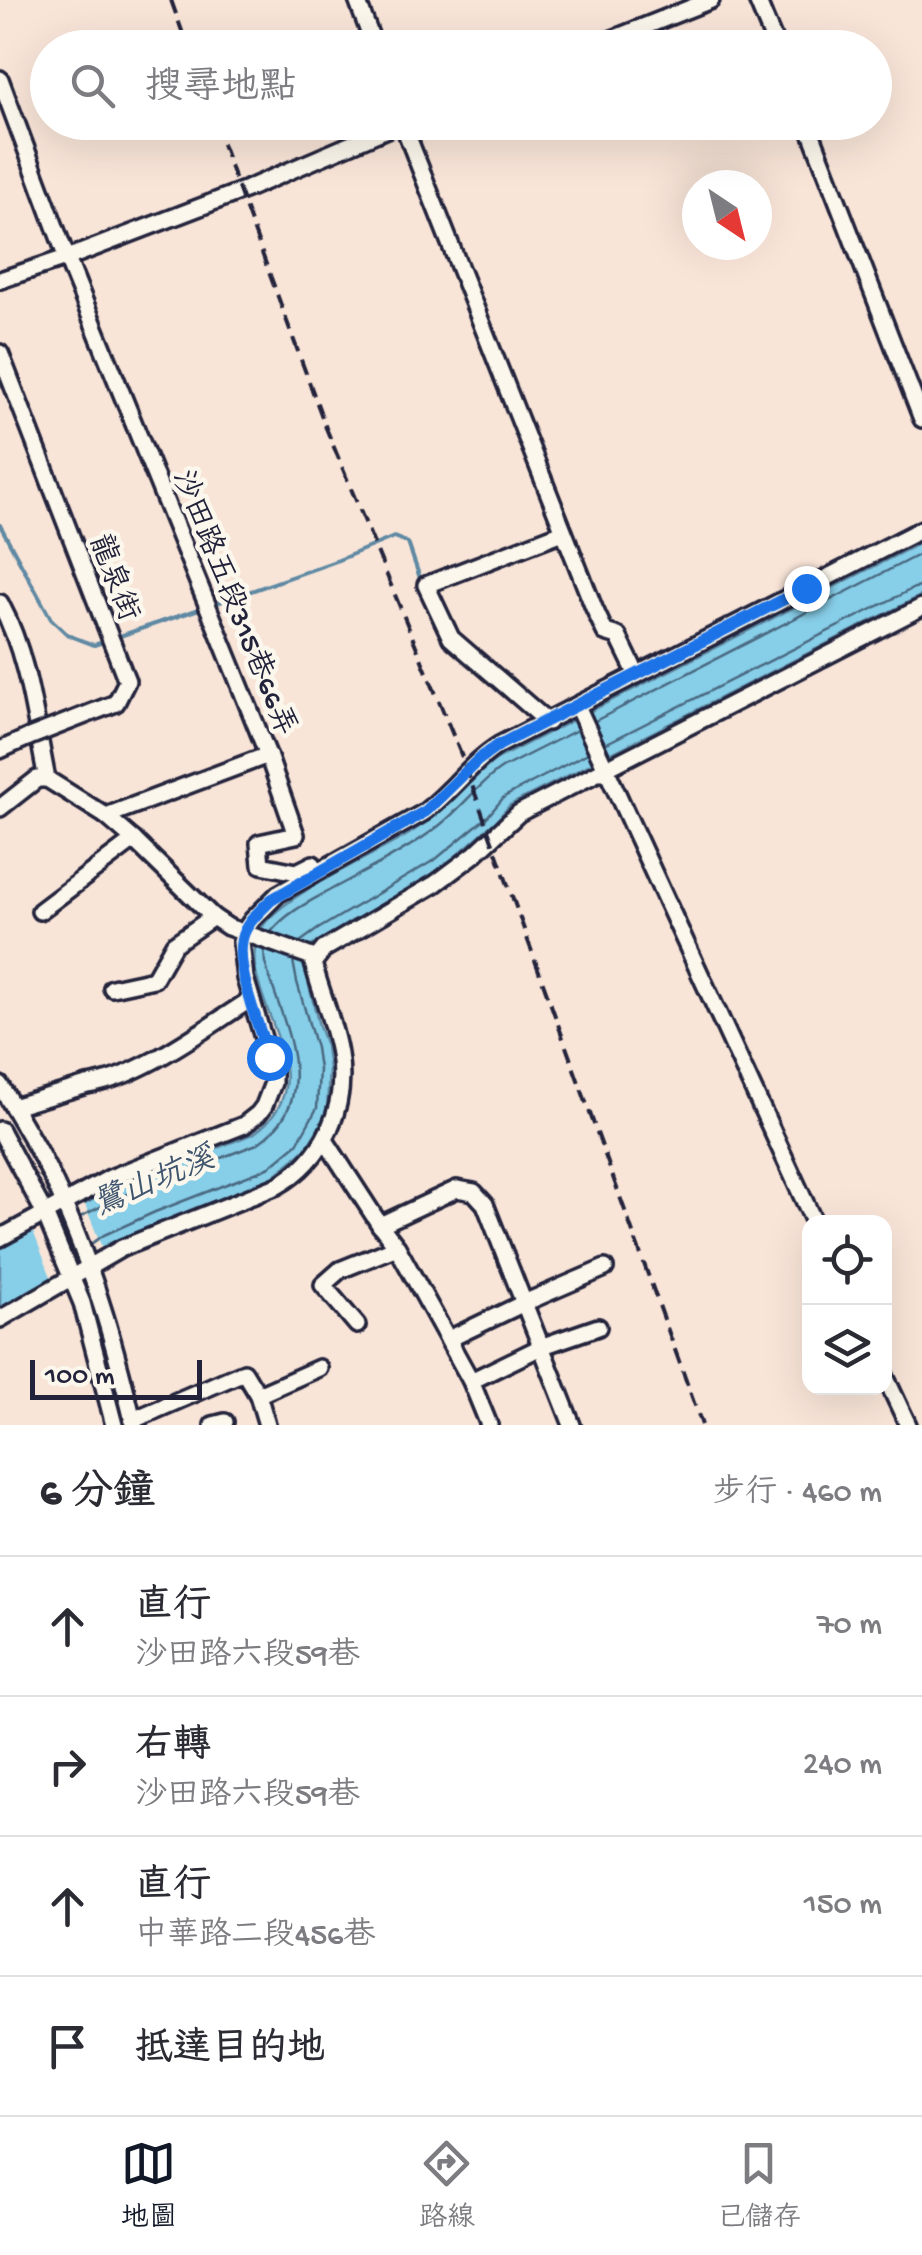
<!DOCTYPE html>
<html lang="zh-TW">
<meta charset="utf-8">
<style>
body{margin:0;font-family:"Gochi Hand","LXGW WenKai TC",sans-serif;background:#f2f2f3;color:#2b2b33}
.controls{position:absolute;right:30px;bottom:30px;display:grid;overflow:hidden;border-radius:20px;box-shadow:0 10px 40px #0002}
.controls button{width:90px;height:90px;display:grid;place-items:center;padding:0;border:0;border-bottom:2px solid #e1e1e2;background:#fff;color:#2b2b33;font:50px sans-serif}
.compass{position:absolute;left:682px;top:170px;width:90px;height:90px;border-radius:50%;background:#fff;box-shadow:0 10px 40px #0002;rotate:145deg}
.scale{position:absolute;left:30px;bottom:25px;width:172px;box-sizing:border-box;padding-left:10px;border:5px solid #22223b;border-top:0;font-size:28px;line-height:35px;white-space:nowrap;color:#22223b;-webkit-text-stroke:8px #fbf7ec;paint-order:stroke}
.stop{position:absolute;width:30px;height:30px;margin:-22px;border:8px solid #1a73e8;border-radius:50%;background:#fff}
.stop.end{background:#1a73e8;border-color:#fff;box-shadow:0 2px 10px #0008}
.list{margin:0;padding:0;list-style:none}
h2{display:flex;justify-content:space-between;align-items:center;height:130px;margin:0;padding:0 40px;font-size:42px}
h2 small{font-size:32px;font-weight:400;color:#7c7c81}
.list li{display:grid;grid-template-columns:65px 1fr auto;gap:30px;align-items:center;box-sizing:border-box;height:140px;padding:0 40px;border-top:2px solid #e1e1e2}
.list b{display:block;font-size:38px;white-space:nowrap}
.list p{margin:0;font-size:32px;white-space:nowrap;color:#7c7c81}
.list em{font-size:32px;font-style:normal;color:#7c7c81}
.icon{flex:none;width:55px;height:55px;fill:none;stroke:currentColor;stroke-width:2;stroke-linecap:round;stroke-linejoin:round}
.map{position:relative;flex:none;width:922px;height:1425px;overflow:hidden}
.search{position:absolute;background:#fff;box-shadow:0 10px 40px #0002;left:30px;right:30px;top:30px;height:110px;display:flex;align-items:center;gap:25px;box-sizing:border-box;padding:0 35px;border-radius:55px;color:#7c7c81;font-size:38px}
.sheet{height:690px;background:#fff}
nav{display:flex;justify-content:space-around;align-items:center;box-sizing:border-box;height:140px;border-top:2px solid #e1e1e2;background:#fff;font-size:28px;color:#7c7c81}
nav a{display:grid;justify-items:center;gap:5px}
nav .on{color:#111827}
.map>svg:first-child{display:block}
.water{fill:#87cee8;stroke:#5f89a3;stroke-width:2.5}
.pier{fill:#f9e5d8}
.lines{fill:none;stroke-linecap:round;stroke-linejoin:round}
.shore{stroke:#4a6780;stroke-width:2.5}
.stream{stroke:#5f89a3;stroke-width:4}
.minor-casing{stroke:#22223b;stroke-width:22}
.minor{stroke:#fbf7ec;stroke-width:15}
.rail{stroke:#22223b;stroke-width:4;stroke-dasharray:15 8;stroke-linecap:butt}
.minor-bridge-casing{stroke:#22223b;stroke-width:22;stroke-linecap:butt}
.minor-bridge{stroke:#fbf7ec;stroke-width:15}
.route{stroke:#1a73e8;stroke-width:12}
.labels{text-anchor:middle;stroke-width:9;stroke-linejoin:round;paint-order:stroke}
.street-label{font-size:30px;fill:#22223b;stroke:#fbf7ec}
.water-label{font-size:32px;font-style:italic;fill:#40566f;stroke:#fbf7ec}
</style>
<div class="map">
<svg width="922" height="1425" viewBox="0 0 922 1425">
<rect width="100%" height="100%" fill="#f9e5d8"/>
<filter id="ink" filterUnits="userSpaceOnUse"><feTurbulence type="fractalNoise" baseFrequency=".01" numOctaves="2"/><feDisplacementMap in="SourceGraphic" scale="20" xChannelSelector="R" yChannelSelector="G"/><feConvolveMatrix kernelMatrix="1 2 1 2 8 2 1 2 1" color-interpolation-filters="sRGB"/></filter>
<g filter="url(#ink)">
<!-- water -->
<path class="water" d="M922 542V595L510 805 495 822 442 868 308 948 303 961 319 1026 326 1046 329 1069 327 1110 317 1131 304 1151 273 1177 108 1244 48 1286 0 1313V1249L115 1188 253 1134C338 1076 227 990 261 929 279 896 374 856 409 834 429 821 447 807 463 790 474 779 484 768 497 759Z"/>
<!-- pier -->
<polygon class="pier" points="85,1199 84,1202 101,1245 107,1250 55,1287 31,1226"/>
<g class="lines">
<!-- shore -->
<g class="shore">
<polyline points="595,721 922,553"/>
<polyline points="605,744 914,588 922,587"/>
<path d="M271 932C288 911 311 901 334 888 369 869 408 850 440 825 462 808 479 783 502 768L577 730"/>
<polyline points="300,942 318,929 436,859 488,816 504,797 588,753"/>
<path d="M80 1217 120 1197 257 1144C326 1098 283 1025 265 963L264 951"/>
<polyline points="91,1244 104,1235 155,1212 268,1168 297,1144 317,1108 319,1069 316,1048 297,982 293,961"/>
</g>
<!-- stream -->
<g class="stream">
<polyline points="0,525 51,619 68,635 94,645 106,641"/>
<polyline points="214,604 336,561 394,537 408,543 422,584"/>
<polyline points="114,638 205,607"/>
</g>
<!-- minor casing -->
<g class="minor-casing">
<g id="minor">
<polyline points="357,0 375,48"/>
<polyline points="757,0 777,48"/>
<polyline points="590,48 711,0"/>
<polyline points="0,79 66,256 268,755 296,835 259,843 261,865 297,872 313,864"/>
<polyline points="402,122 594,608 605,632 618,636 637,675"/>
<polyline points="807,122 922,419"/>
<polyline points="0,280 75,255 247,189 403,122"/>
<polyline points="0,353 113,645"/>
<path d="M0 603C29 657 35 721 47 779"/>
<polyline points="577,706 814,1222"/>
<polyline points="548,722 451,638 426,585 563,532"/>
<polyline points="0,750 29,737"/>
<polyline points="0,808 37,779 47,779 106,816 134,840 213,917 228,927 315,958"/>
<polyline points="106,816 268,755"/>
<polyline points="40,911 134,840"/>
<polyline points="112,988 154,979 174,944 213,917"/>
<path d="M0 1085C23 1124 48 1164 65 1206 96 1278 116 1349 134 1425"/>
<path d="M13 1107 87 1085C140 1078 205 1028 250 1000"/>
<polyline points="0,1130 45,1214 82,1303 114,1425"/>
<polyline points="325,1140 380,1225 397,1247 471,1381 489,1425"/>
<polyline points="380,1225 457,1189 474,1192 485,1204 572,1425"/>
<path d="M0 1238 110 1178 244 1125 258 1114 264 1106 273 1083V1071L245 978 241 942 245 930 252 920 278 894 423 813C451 793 470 763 499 745L922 529"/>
<path d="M0 1319 122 1248 277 1186C324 1159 348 1107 339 1054 334 1023 321 993 313 963L324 949 435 884 475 854 519 813 922 607"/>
<polyline points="357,1325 323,1285 340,1270 397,1247"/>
<polyline points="449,1339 524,1303 605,1268"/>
<polyline points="884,1374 908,1425"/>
<polyline points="471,1381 543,1346 598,1327"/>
<polyline points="258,1395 319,1368"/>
<polyline points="133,1420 244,1372 258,1395 267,1425"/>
<polyline points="213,1425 225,1422"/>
</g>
</g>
<!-- minor -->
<use href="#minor" class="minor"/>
<!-- rail -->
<g class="rail">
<polyline points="171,0 188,48"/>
<polyline points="214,122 326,428 462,757 702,1425"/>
</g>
<!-- minor-bridge casing -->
<g class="minor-bridge-casing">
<polyline id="minor-bridge" points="29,737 116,703 127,681 113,645"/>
</g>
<!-- minor-bridge -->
<use href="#minor-bridge" class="minor-bridge"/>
</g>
</g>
<g class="lines" filter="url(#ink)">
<!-- route -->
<path class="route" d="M269 1057C259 1027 235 969 242 939 245 924 260 911 271 900L426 811 478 760 499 745 806 588"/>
</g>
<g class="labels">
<!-- street labels -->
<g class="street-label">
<text transform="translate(116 577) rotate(69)" y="10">龍泉街</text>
<text transform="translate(236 602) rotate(68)" y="10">沙田路五段315巷66弄</text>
</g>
<!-- water labels -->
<g class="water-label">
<text transform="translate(153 1179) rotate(-23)" y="11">鷺山坑溪</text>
</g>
</g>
</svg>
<div class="controls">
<button><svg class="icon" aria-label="locate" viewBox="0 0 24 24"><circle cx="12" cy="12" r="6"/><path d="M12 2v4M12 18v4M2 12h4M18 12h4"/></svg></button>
<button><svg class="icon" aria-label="layers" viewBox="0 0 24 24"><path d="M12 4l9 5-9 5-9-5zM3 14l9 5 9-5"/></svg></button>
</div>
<svg class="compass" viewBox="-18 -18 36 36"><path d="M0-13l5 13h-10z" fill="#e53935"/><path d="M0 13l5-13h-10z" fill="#7c7c81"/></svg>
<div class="scale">100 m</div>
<div class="stop" style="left:269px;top:1057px"></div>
<div class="stop end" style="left:806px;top:588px"></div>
<div class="search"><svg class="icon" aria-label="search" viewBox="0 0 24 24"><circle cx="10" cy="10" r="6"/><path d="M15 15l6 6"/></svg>搜尋地點</div>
</div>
<section class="sheet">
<h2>6 分鐘<small>步行 · 460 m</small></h2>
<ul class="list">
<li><svg class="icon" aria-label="ahead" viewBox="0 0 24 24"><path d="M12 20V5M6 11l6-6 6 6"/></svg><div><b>直行</b><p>沙田路六段59巷</p></div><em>70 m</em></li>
<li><svg class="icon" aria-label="right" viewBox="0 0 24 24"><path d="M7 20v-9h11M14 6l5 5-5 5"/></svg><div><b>右轉</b><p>沙田路六段59巷</p></div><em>240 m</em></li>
<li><svg class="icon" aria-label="ahead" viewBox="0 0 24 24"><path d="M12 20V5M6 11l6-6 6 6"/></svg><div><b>直行</b><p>中華路二段456巷</p></div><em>150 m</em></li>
<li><svg class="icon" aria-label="arrive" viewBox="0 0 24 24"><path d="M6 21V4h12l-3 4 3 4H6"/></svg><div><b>抵達目的地</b></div></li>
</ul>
</section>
<nav>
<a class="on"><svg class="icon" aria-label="map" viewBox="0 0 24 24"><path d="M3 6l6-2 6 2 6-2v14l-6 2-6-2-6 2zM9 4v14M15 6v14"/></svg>地圖</a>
<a><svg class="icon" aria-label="directions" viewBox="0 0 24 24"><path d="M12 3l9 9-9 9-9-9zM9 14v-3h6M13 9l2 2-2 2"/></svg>路線</a>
<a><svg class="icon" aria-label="saved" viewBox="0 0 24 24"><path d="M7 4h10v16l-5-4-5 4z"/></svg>已儲存</a>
</nav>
